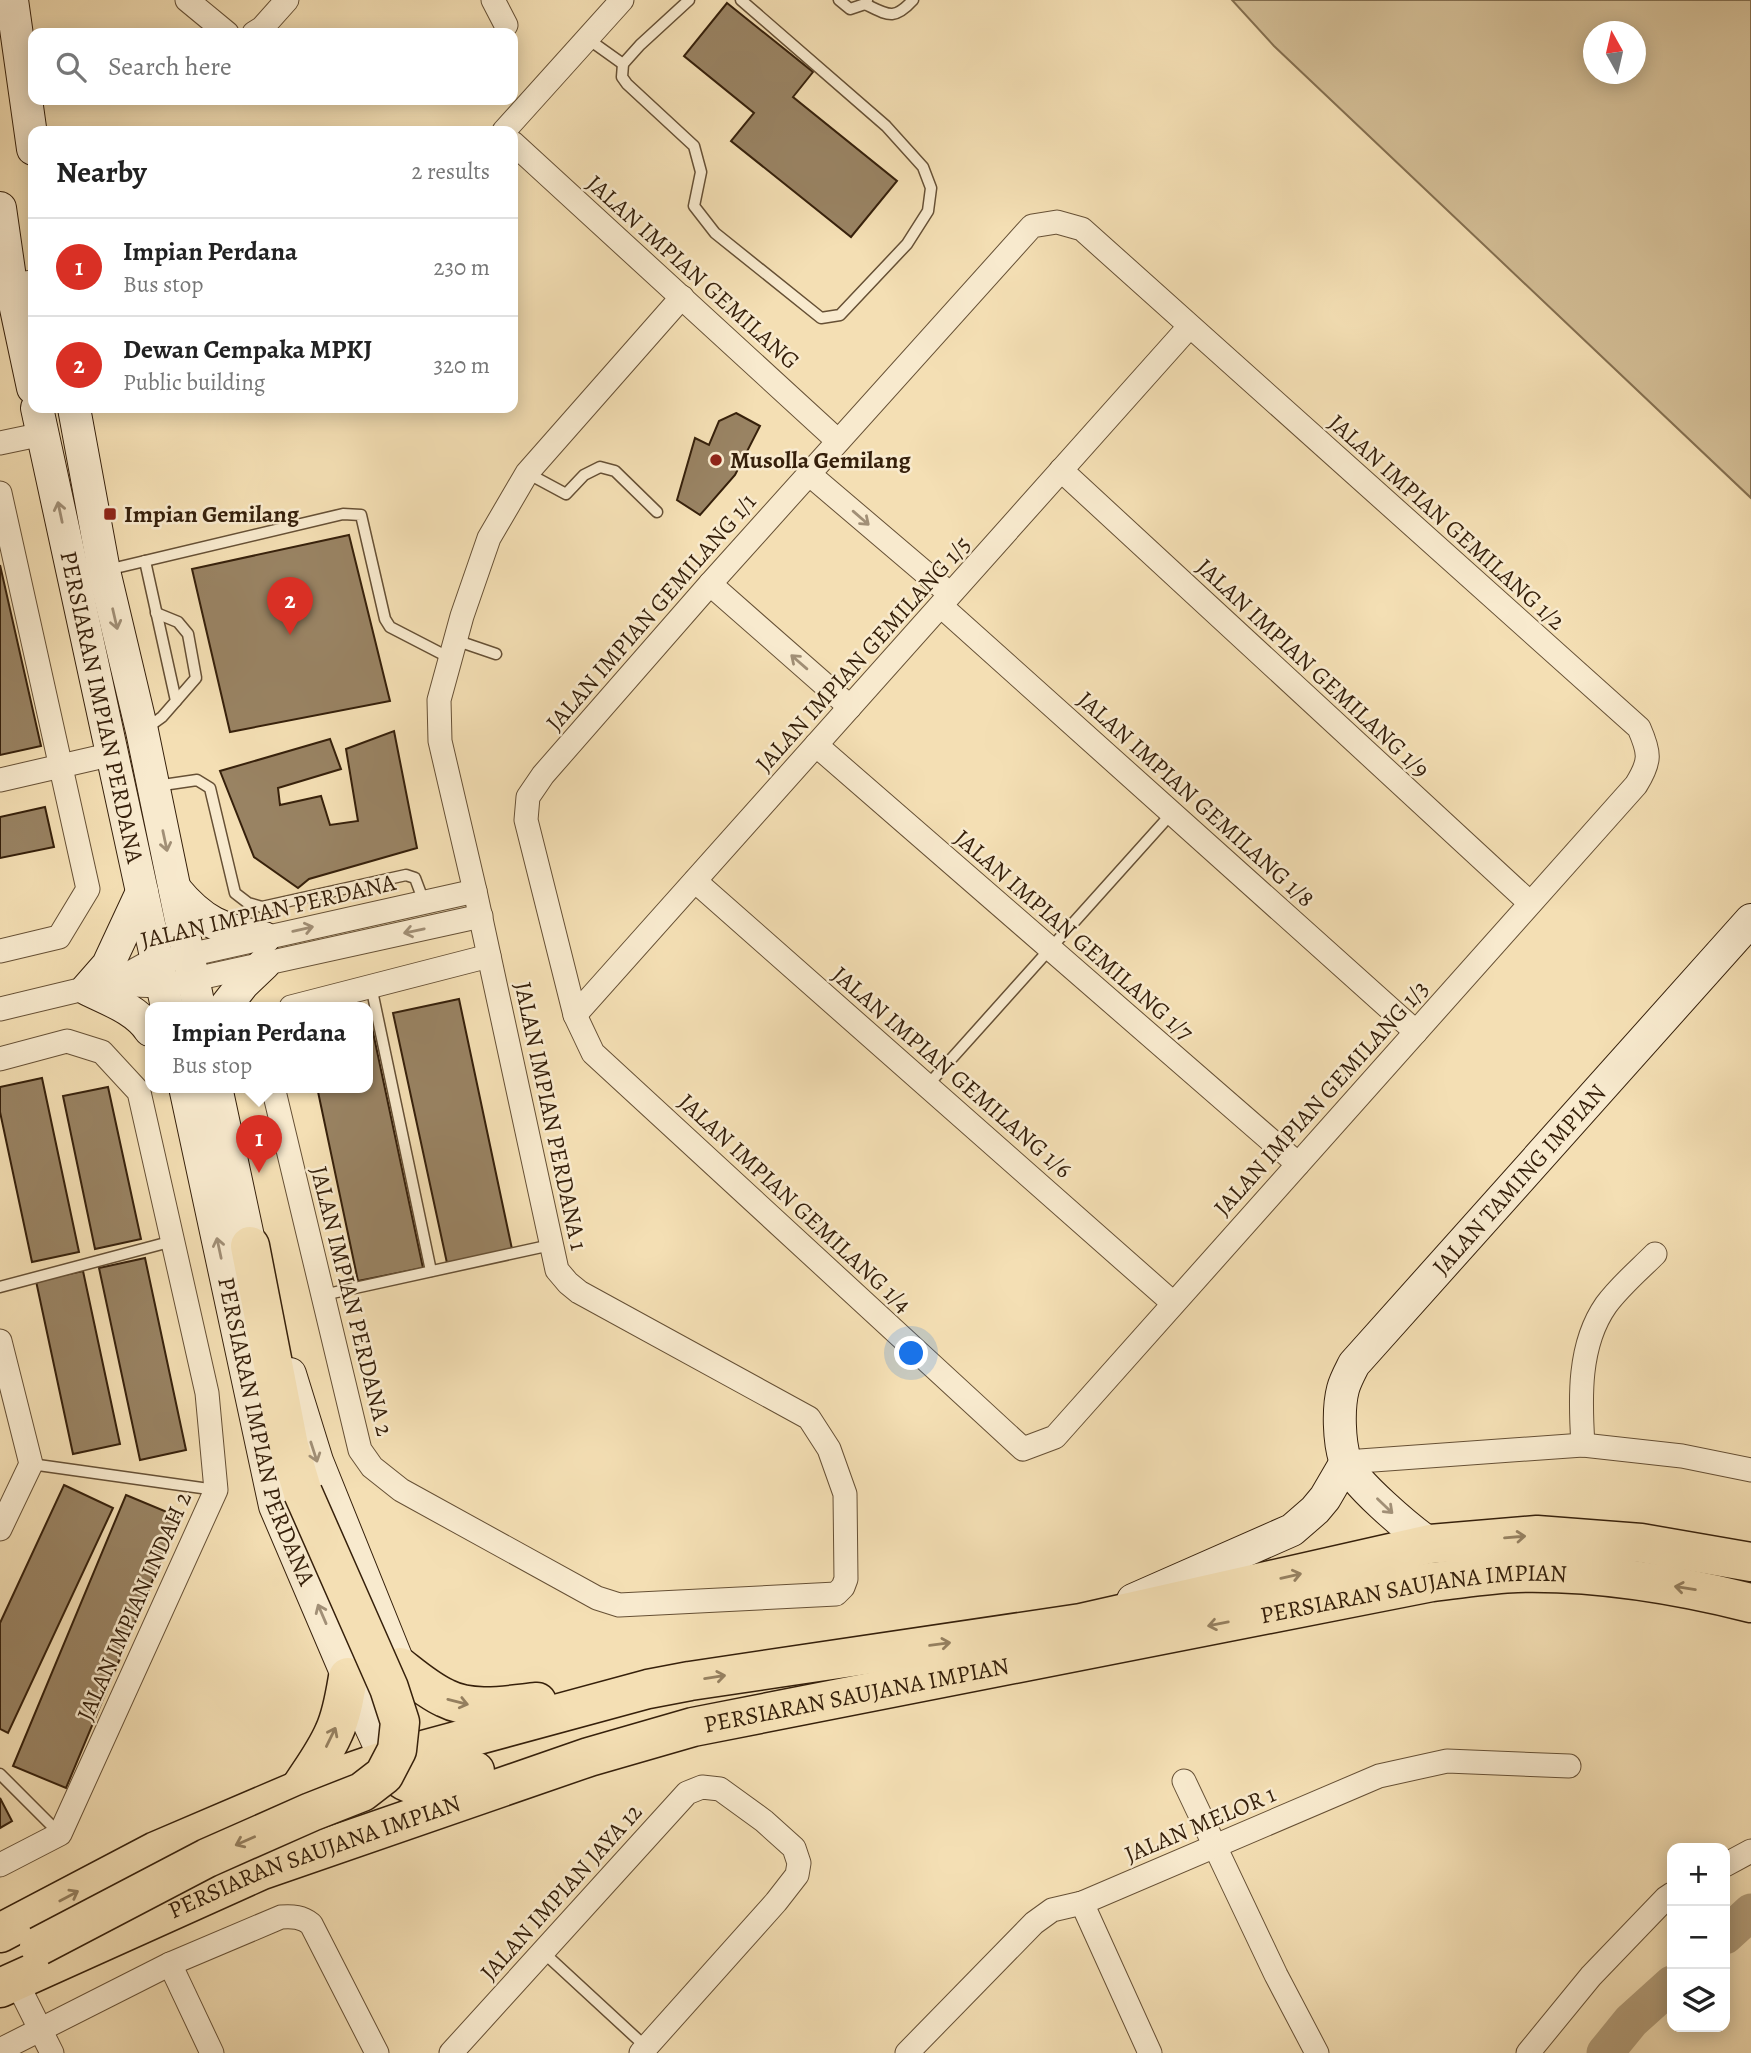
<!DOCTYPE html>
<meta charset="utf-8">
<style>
body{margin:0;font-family:Alegreya,serif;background:#f2f2f2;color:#222}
.controls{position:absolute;right:21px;bottom:21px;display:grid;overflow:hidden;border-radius:14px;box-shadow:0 4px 18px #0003}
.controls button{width:63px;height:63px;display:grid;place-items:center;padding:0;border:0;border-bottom:2px solid #e0e0e0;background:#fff;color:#222;font:35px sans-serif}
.compass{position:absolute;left:1583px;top:21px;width:63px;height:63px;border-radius:50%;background:#fff;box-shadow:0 4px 18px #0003;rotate:352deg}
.you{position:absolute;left:912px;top:1354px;width:24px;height:24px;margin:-18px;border:5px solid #fff;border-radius:50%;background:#1a73e8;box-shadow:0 0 0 10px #1a73e833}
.badge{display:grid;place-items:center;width:46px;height:46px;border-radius:50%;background:#d93025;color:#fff;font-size:23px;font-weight:700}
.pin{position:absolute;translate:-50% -58px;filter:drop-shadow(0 2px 4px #0008)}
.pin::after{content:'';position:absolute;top:37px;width:24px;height:21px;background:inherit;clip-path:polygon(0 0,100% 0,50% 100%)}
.popup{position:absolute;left:145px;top:1002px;width:228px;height:91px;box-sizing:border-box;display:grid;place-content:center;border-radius:14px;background:#fff;filter:drop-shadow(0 2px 5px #0005);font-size:23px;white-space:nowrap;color:#767676}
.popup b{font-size:26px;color:#222}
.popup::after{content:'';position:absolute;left:50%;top:100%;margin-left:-14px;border:14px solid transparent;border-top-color:#fff}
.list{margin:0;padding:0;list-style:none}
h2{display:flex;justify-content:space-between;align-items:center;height:91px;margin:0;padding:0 28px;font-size:30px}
h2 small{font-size:23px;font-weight:400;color:#767676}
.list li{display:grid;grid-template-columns:46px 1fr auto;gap:21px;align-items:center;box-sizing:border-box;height:98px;padding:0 28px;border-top:2px solid #e0e0e0}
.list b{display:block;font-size:26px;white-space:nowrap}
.list p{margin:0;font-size:23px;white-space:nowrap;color:#767676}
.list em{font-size:23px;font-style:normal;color:#767676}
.icon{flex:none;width:38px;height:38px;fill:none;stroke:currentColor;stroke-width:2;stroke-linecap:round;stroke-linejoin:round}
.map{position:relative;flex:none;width:1751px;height:2053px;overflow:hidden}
.search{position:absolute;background:#fff;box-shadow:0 4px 18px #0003;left:28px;top:28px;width:490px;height:77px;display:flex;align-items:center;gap:18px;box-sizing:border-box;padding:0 24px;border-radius:14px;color:#767676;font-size:26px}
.panel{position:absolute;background:#fff;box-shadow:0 4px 18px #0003;left:28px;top:126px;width:490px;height:287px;border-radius:14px}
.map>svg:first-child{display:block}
.green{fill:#d4bf97;stroke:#857051;stroke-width:2;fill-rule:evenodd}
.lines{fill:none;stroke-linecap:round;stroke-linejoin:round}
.river{stroke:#b39e7b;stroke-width:37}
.building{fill:#998363;stroke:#36200b;stroke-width:2}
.lane-casing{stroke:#665035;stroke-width:13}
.street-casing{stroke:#665035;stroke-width:25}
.secondary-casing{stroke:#36200b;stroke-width:34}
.highway-casing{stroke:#36200b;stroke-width:41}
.lane{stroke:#f8eace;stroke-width:10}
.street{stroke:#f8eace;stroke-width:23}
.secondary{stroke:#f8eace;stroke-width:32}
.highway{stroke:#f4dfb4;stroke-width:38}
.highway-bridge-casing{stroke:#36200b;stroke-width:41;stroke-linecap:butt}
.highway-bridge{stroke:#f4dfb4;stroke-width:38}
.oneway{stroke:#a18f76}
.oneway2{stroke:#958060}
.poi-dot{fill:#8f2418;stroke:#f8eace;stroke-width:2.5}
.labels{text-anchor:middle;stroke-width:5;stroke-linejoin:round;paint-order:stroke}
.street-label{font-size:24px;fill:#36200b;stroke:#f8eace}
.poi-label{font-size:24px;font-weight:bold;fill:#36200b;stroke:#f8eace;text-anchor:start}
</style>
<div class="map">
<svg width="1751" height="2053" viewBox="0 0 1751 2053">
<rect width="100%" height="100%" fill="#f4dfb4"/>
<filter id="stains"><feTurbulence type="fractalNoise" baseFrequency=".00286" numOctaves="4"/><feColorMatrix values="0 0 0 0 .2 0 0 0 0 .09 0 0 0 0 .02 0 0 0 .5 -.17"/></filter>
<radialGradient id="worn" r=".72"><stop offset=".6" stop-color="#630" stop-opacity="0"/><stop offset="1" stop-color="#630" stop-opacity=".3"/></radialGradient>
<!-- green -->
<path class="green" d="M1232 0H1751V498L1274 46ZM1594 32H1636V74H1594Z"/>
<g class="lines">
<!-- river -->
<g class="river">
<polyline points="1725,1936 1751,1912"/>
<polyline points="1605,2053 1631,2021 1672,1984"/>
</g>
</g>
<!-- building -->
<g class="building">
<polygon points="727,3 813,72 793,97 897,181 851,237 731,141 754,113 684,56"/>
<polygon points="736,413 760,426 735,475 700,515 677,500 695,438 709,445 719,421"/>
<polygon points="349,535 390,701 230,732 192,569"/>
<polygon points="0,565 41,746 0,755"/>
<polygon points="394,731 417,848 309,879 298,888 254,857 220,771 330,739 341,769 278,788 280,805 321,796 330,825 358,821 346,749"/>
<polygon points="45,807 54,847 0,858 0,817"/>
<polygon points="459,999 512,1249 447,1263 393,1013"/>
<polygon points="368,1018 370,1018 423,1268 358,1281 317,1087 368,1087"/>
<polygon points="42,1078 79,1252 32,1262 0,1112 0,1087"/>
<polygon points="108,1087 141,1239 95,1249 63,1096"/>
<polygon points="145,1258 186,1450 140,1460 99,1268"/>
<polygon points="83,1271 120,1444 73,1454 36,1281"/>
<polygon points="64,1485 113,1508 8,1733 0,1729 0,1623"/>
<polygon points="126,1495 179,1517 66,1788 13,1766"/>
<polygon points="0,1798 12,1821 0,1828"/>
</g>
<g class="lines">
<!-- lane casing -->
<g class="lane-casing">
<g id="lane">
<polyline points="689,0 640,45 623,64 622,77 627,84 694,146 701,172 694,206 715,233 821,318 840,315 907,244 928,211 931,188 923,167 886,126 741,0"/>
<polyline points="839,0 850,9 865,4 867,0"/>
<path d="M865 4C888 15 894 21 913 0"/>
<polyline points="588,39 623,64"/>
<polyline points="527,473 566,494 584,475 600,467 615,471 657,512"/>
<polyline points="107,570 343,514 361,515 385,619 390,627 450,658"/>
<polyline points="156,613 178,622 188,634 196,678 176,701"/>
<polyline points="455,640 496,654"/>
<polyline points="144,730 162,717 176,701 145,561"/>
<polyline points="156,786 197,780 210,788 235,893 248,903 262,907 406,875 415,878 424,902"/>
<polyline points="371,986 431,1271"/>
<polyline points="927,1086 1172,813"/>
<polyline points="0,1287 173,1241"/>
<polyline points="323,1295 551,1245"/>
<polyline points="31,1464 216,1490"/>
<polyline points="0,1774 60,1834"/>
<polyline points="543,1952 646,2047"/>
</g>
</g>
<!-- street casing -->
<g class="street-casing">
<g id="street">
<polyline points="187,0 227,33"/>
<polyline points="493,0 506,25"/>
<polyline points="254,33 262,28 287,0"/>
<polyline points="504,131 622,0"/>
<polyline points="513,143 838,441"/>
<path d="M1057 222 1082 229 1639 728C1650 753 1651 761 1636 785L1055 1437 1023 1449 593 1053 575 1015 526 820 528 797 543 775 710 584 1032 226Z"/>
<polyline points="11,285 33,282"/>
<polyline points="0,443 43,434"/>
<polyline points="1061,470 1530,903"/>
<polyline points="809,474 950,594"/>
<polyline points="0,493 88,889 59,937 0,951"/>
<polyline points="710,584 850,707"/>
<polyline points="941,606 1416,1032"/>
<polyline points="816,745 1298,1164"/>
<polyline points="0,780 113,754"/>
<polyline points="695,881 1173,1303"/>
<polyline points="113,982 133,985 163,986 481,916"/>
<polyline points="291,1007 489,956"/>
<polyline points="0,1009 113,982 144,965 475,891"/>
<polyline points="575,1015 1189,327"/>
<polyline points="0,1059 67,1041 102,1052 139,1092 207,1393 216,1490 60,1834 0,1865"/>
<polyline points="273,1087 360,1450 372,1467 401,1490 597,1598 619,1605 836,1594 843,1587 846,1579 845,1494 829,1449 809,1418 579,1292 568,1283 557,1270 475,891 440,741 439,700 462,616 489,538 527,473 682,297"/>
<polyline points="0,1341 31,1464 0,1529"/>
<path d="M1583 1445C1580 1399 1578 1345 1606 1305 1620 1286 1639 1270 1655 1254"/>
<polyline points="1346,1462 1583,1445 1682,1456 1751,1470"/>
<polyline points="1184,1781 1276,1975 1317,2053"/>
<polyline points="1725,1865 1751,1851"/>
<polyline points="1082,1903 1150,2053"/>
<polyline points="170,1964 212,2053"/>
<polyline points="15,1979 52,2053"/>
<path d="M0 2050 170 1964 281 1917C293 1916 302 1917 311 1924L377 2053"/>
<polyline points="451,2053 687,1793 702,1787 720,1789 764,1821 794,1848 799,1863 797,1875 776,1902 641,2053"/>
<polyline points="907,2053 1034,1923 1052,1910 1082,1903 1379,1776 1447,1761 1569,1766"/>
<polyline points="1528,2053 1591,1976 1666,1898 1672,1894"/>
</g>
</g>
<!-- secondary casing -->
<g class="secondary-casing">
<g id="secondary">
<polyline points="12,0 33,149"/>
<polyline points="0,208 11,285 33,388"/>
<path id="s1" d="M37 408 167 1007"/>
<polyline points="74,408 104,571 142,731 199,1007"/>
<path d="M175 889C203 923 221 929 264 938"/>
<path d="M142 892 108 965 87 989C109 1000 136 1009 150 1030"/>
<polyline points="225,1007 243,984 264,964"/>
<path id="s2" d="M185 1087 275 1506 348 1677 386 1760"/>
<polyline points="216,1087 250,1246 256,1268"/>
<polyline points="290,1374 317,1461 400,1667 402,1680"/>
<path id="s3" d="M1430 1544C1410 1530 1352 1482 1345 1460 1339 1441 1338 1408 1343 1389 1345 1381 1350 1372 1354 1364L1751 920"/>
<polyline points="1133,1600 1292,1530 1315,1510 1325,1498 1346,1462"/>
</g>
</g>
<!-- highway casing -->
<g class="highway-casing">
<g id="highway">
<polyline points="250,1246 289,1446 303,1493"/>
<path d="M400 1667C414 1678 428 1690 445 1698 472 1712 508 1705 537 1702"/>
<path d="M386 1760C407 1800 442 1784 475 1771"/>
<path d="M299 1790C311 1771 325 1753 334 1732 342 1715 345 1695 348 1677"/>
<polyline points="0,1933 156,1851 299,1790 386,1760 648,1689 690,1681 1081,1623 1430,1544 1537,1535 1641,1543 1751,1562"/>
<path id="s4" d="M0 1988 262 1870 589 1757 693 1727 1432 1582C1460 1579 1489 1574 1517 1573 1596 1571 1675 1584 1751 1603"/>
</g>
</g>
<!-- lane -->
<use href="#lane" class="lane"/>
<!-- street -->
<use href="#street" class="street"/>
<!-- secondary -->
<use href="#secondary" class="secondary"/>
<!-- highway -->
<use href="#highway" class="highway"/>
<!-- highway-bridge casing -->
<g class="highway-bridge-casing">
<polyline id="highway-bridge" points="39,1946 207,1858 311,1812 362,1792 384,1775 397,1750 400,1722 389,1688 303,1493"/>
</g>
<!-- highway-bridge -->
<use href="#highway-bridge" class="highway-bridge"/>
</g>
<!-- one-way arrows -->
<defs><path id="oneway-shaft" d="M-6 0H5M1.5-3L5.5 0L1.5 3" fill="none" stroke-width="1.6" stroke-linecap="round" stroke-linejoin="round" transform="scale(1.75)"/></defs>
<g class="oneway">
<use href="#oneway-shaft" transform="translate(60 512) rotate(-102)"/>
<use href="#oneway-shaft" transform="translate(861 518) rotate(41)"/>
<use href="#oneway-shaft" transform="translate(115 619) rotate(77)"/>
<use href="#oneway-shaft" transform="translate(799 662) rotate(-139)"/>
<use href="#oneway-shaft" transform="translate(165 841) rotate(78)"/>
<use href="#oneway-shaft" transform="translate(303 929) rotate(-13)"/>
<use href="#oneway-shaft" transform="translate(414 931) rotate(168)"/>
<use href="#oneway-shaft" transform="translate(219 1248) rotate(-102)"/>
<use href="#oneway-shaft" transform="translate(314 1452) rotate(72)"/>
<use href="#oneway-shaft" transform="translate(1385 1506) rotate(44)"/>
<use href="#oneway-shaft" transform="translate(322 1614) rotate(-113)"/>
</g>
<g class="oneway2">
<use href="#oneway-shaft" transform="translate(1515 1537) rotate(-5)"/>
<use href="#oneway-shaft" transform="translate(1291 1576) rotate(-13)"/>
<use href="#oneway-shaft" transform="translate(1685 1588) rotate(-171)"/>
<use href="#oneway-shaft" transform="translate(1218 1624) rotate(169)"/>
<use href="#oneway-shaft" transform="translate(940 1644) rotate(-8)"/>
<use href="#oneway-shaft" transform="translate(715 1677) rotate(-9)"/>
<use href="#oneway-shaft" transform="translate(458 1702) rotate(14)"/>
<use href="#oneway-shaft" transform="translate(331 1737) rotate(-64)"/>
<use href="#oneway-shaft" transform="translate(245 1841) rotate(156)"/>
<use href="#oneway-shaft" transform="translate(69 1896) rotate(-28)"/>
</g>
<!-- markers -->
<g class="poi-dot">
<circle cx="716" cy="460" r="7"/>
<rect x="103" y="507" width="14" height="14" rx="3.5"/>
</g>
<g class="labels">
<!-- street labels -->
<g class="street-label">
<text transform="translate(693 272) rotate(42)" y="8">JALAN IMPIAN GEMILANG</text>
<text transform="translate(1447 522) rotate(42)" y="8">JALAN IMPIAN GEMILANG 1/2</text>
<text transform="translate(651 612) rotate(-49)" y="8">JALAN IMPIAN GEMILANG 1/1</text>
<text transform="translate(863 654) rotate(-48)" y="8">JALAN IMPIAN GEMILANG 1/5</text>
<text transform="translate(1313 668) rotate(43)" y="8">JALAN IMPIAN GEMILANG 1/9</text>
<text dy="8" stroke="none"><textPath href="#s1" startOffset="306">PERSIARAN IMPIAN PERDANA</textPath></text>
<text transform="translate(1196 799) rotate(42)" y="8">JALAN IMPIAN GEMILANG 1/8</text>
<text transform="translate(268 911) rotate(-13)" y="8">JALAN IMPIAN PERDANA</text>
<text transform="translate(1074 935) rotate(41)" y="8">JALAN IMPIAN GEMILANG 1/7</text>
<text transform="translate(952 1072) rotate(41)" y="8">JALAN IMPIAN GEMILANG 1/6</text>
<text transform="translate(1321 1098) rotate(-48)" y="8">JALAN IMPIAN GEMILANG 1/3</text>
<text transform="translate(551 1116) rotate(78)" y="8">JALAN IMPIAN PERDANA 1</text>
<text dy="8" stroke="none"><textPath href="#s3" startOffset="467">JALAN TAMING IMPIAN</textPath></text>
<text transform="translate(795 1203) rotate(43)" y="8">JALAN IMPIAN GEMILANG 1/4</text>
<text transform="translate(352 1301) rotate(76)" y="8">JALAN IMPIAN PERDANA 2</text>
<text dy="8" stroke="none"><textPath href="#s2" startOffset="354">PERSIARAN IMPIAN PERDANA</textPath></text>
<text dy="8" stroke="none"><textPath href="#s4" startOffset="1475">PERSIARAN SAUJANA IMPIAN</textPath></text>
<text transform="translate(134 1606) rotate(-66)" y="8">JALAN IMPIAN INDAH 2</text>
<text dy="8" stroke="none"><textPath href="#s4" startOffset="908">PERSIARAN SAUJANA IMPIAN</textPath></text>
<text transform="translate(1200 1824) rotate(-23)" y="8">JALAN MELOR 1</text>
<text dy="8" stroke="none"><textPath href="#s4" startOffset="341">PERSIARAN SAUJANA IMPIAN</textPath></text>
<text transform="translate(561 1892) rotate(-48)" y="8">JALAN IMPIAN JAYA 12</text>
</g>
<!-- poi labels -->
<g class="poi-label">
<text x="730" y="468">Musolla Gemilang</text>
<text x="124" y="522">Impian Gemilang</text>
</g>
</g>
<rect width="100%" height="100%" filter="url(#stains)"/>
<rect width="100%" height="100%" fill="url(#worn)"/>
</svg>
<div class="controls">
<button>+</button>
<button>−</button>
<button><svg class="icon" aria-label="layers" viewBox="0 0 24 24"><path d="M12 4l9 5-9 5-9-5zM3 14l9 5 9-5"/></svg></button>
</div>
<svg class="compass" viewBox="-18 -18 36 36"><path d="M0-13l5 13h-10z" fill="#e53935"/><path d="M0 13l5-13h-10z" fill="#767676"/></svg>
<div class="you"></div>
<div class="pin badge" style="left:259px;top:1173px">1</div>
<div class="popup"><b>Impian Perdana</b>Bus stop</div>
<div class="pin badge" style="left:290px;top:635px">2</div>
<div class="search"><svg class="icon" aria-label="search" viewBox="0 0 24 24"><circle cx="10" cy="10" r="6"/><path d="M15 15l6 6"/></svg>Search here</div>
<section class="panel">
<h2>Nearby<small>2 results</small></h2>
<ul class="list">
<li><span class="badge">1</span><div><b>Impian Perdana</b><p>Bus stop</p></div><em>230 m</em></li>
<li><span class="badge">2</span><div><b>Dewan Cempaka MPKJ</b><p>Public building</p></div><em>320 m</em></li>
</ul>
</section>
</div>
